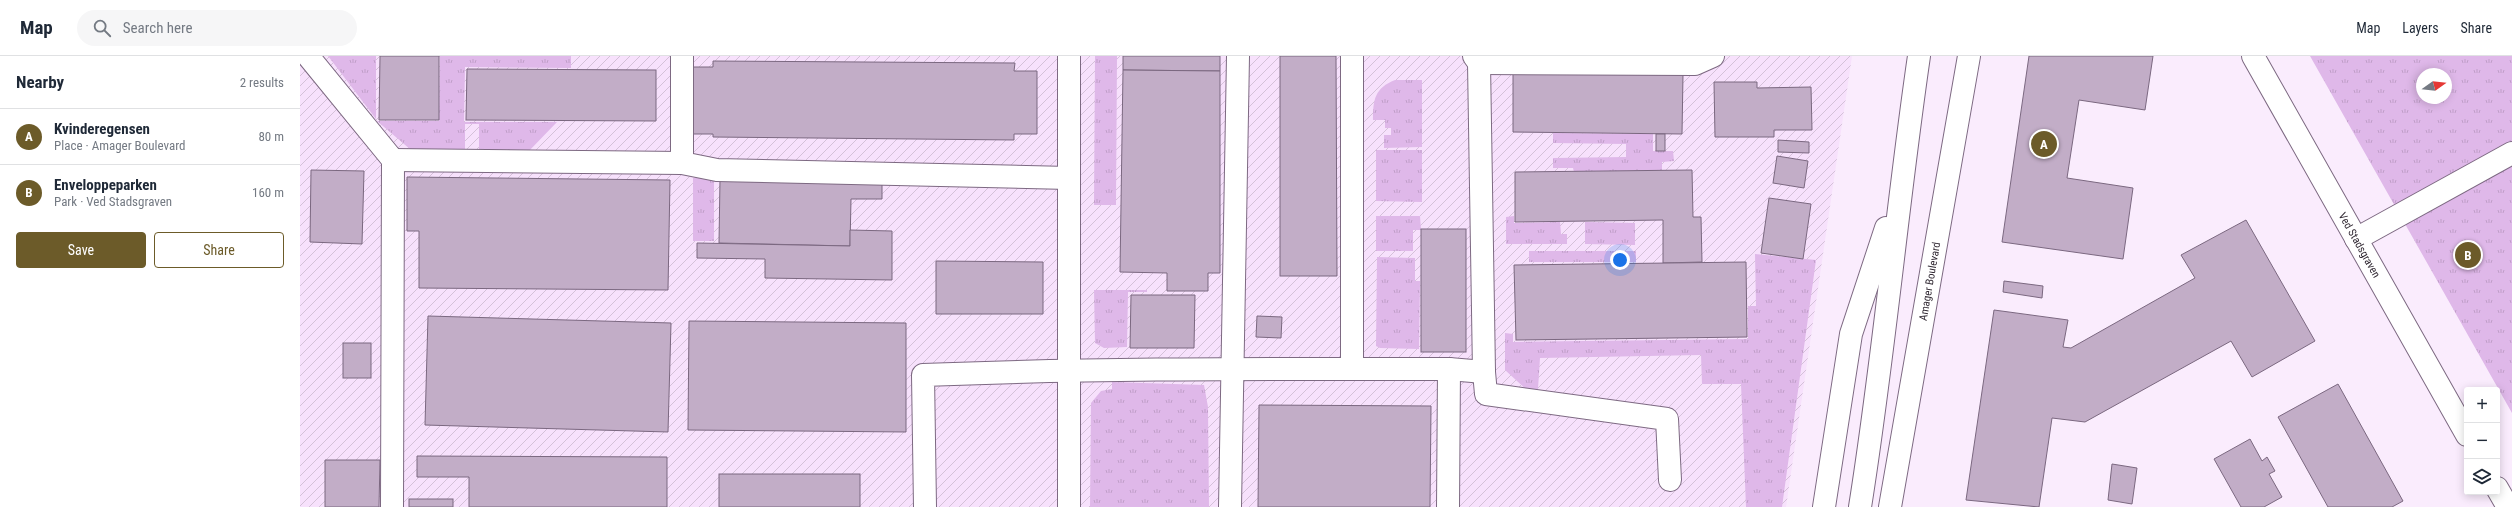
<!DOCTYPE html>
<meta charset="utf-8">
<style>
body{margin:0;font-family:"Roboto Condensed",sans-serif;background:#f6f6f7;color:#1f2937}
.controls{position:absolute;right:12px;bottom:12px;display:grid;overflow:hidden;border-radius:4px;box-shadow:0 2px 10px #0003}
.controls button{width:36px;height:36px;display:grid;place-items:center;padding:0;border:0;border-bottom:1px solid #e0e1e3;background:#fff;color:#1f2937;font:20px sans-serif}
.compass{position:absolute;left:2116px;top:12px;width:36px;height:36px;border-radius:50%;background:#fff;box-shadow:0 2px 10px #0003;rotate:75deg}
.you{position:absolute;left:1320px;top:204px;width:14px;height:14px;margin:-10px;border:3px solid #fff;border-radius:50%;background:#1a73e8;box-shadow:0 0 0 6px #1a73e833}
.badge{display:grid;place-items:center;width:26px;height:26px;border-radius:50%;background:#6c5b29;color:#fff;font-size:13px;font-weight:700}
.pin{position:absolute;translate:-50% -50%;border:2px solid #fff;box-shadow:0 1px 4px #0006}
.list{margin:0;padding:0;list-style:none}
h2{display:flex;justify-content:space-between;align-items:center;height:52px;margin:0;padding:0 16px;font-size:17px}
h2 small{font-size:13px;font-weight:400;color:#747a83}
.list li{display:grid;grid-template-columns:26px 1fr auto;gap:12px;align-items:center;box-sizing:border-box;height:56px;padding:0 16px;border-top:1px solid #e0e1e3}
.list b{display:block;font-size:15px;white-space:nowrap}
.list p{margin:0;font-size:13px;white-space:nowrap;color:#747a83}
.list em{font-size:13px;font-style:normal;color:#747a83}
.actions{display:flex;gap:8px;padding:12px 16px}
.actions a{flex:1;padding:9px 0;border:1px solid #6c5b29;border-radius:4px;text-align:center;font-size:14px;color:#6c5b29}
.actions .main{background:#6c5b29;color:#fff}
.icon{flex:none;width:22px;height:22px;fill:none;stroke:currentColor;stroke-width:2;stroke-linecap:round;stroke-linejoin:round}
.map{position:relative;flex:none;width:2212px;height:451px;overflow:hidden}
header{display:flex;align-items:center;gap:24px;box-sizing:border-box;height:56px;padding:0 20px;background:#fff;border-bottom:1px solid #e0e1e3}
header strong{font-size:19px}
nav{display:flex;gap:22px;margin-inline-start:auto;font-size:14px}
.search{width:280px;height:36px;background:#f6f6f7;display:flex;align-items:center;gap:10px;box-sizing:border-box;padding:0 14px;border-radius:22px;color:#747a83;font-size:15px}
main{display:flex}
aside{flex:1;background:#fff}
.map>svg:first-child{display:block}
.industrial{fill:url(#industrial-furrows)}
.grass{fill:url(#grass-tufts);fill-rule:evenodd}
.building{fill:#c2adc7;stroke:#7b6880}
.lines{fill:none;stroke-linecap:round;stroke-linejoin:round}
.minor-casing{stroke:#7d6982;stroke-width:24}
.minor{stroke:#fff;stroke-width:22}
.labels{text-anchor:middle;stroke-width:3.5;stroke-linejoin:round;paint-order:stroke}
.street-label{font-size:11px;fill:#312933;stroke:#fff}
</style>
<header>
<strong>Map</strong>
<div class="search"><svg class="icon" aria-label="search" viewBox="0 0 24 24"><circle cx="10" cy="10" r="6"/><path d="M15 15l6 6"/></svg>Search here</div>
<nav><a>Map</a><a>Layers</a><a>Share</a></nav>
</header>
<main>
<aside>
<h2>Nearby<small>2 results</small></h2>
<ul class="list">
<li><span class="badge">A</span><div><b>Kvinderegensen</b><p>Place · Amager Boulevard</p></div><em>80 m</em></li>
<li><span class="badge">B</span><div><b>Enveloppeparken</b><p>Park · Ved Stadsgraven</p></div><em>160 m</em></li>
</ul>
<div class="actions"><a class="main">Save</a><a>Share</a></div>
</aside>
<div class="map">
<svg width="2212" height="451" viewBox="0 0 2212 451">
<defs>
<pattern id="industrial-furrows" width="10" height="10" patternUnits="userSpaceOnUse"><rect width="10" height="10" fill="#f7e1fc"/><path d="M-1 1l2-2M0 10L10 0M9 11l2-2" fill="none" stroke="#d4c1d8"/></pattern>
<pattern id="grass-tufts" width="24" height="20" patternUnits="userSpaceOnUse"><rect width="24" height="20" fill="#dfb8e9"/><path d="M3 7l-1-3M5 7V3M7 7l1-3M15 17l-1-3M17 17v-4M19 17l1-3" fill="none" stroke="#c09ec8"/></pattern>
</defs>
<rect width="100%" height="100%" fill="#faecfd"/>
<!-- industrial -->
<polygon class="industrial" points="0,0 1552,0 1486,451 0,451"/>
<!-- grass -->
<g class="grass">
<polygon points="28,0 76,0 76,63"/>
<polygon points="140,0 271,0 271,12 165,11 164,66 257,66 228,96 179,96 179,68 165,68 165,95 111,94 77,65 139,65"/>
<polygon points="795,0 817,0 816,149 794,149"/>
<path d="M2010 0H2212V357ZM2122 18H2146V42H2122Z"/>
<path d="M1095 24H1122V91L1084 92V79H1091V72H1085V64H1073C1073 43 1075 32 1095 24Z"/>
<polygon points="1253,77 1353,78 1353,95 1373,95 1374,105 1362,106 1362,114 1274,116 1273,112 1253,112 1253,102 1326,101 1326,88 1253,87"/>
<polygon points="1076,94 1122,94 1122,146 1076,145"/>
<rect x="393" y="122" width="21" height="63"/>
<polygon points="1076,160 1120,160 1121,174 1113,174 1113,195 1076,195"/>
<polygon points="1214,160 1214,167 1260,166 1261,178 1267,178 1267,188 1206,188 1206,161"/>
<polygon points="1285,166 1335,167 1335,189 1285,188"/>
<rect x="1229" y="195" width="107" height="11"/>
<polygon points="1455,198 1516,204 1482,451 1446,451 1441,328 1402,328 1401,299 1240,302 1238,333 1228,335 1205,314 1205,277 1213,278 1213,286 1448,283 1448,250 1456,250"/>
<polygon points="1077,201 1115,202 1115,225 1120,225 1119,293 1080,292 1076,290"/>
<polygon points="794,234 847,234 847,236 828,236 827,291 804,292 795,287"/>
<polygon points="812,326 904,329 908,351 909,451 790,451 791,347 801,335 812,333"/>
</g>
<!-- building -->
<g class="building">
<polygon points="80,0 139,0 139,64 79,64"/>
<polygon points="823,0 920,0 920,15 823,14"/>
<polygon points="980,0 1036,0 1037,220 980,220"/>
<polygon points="1729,0 1853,0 1845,54 1779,44 1767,122 1833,132 1823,203 1702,186"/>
<polygon points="413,5 715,7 714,15 737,15 737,78 714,78 714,84 413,81 413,78 385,78 386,11 413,11"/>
<polygon points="167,13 356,14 356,65 166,64"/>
<polygon points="823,14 920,15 920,217 908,217 908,235 867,235 867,217 820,216"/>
<polygon points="1213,17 1383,18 1382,78 1213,76"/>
<polygon points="1414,26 1457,26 1457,32 1511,31 1512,74 1474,74 1474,81 1415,81"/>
<rect x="1356" y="78" width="9" height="17"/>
<polygon points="1478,84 1509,86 1509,97 1478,96"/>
<polygon points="1477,100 1508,105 1504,132 1473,127"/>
<polygon points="11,114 64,115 62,188 10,186"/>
<polygon points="1392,114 1393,161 1401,161 1402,206 1363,207 1363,164 1215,166 1215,116"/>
<polygon points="107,121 370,124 368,234 119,232 119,175 107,175"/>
<polygon points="420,123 582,126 582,143 551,143 550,190 419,187"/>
<polygon points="1469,142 1511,148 1503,203 1461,197"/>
<polygon points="1946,164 2015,285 1952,321 1931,285 1785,366 1752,362 1739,451 1666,444 1694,254 1768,264 1763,291 1771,292 1895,222 1881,199"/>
<rect x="1121" y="173" width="45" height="123"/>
<polygon points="550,174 592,175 592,224 465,222 465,203 397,202 397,187 550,190"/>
<polygon points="636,205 743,206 743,258 636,258"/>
<polygon points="1446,206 1447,281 1216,284 1214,209"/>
<polygon points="1704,225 1743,230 1742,242 1703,236"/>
<polygon points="831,239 895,239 894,292 830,292"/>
<polygon points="128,260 371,267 368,376 125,369"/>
<polygon points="957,260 982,261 981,282 956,281"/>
<polygon points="389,265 606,267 606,376 388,374"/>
<rect x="43" y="287" width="28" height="35"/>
<polygon points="2038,328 2103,445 2092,451 2028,451 1978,361"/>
<polygon points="959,349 1131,350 1130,451 958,451"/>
<polygon points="1950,383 1962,405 1967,401 1975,415 1969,418 1982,441 1964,451 1941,451 1914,403"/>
<polygon points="117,400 367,401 367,451 169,451 169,421 117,421"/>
<polygon points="25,404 80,404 79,451 25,451"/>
<polygon points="1812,408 1837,412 1832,448 1808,444"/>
<rect x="419" y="418" width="141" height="33"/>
<rect x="109" y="443" width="44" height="8"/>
</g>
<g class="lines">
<!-- minor casing -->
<g class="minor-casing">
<g id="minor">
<polyline points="8,0 93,104 92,451"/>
<polyline points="382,0 382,107"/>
<polyline points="769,0 769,451"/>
<polyline points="1052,0 1052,313"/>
<path id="s1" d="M1953 0 2167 379"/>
<polyline points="1179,7 1395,8 1413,0"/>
<polyline points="93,104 382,107 417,114 769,122"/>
<polyline points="2056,183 2212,97"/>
<polyline points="1184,316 1186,338 1367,363 1370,424"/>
<polyline points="2197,432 2208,451"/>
<path d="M625 451 623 319C798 312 973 313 1149 313L1184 316 1179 7 1174 0"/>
<polyline points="930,451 938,0"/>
<polyline points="1148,451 1149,313"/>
<polyline points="1524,451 1551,278 1586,172"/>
<path d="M1560 451C1584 301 1597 150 1619 0"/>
<path id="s2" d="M1590 451 1669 0"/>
</g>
</g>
<!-- minor -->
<use href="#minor" class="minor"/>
</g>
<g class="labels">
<!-- street labels -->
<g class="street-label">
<text dy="4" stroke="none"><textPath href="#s1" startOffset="217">Ved Stadsgraven</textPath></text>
<text dy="4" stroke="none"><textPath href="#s2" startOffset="229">Amager Boulevard</textPath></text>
</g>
</g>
</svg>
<div class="controls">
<button>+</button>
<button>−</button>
<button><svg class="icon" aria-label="layers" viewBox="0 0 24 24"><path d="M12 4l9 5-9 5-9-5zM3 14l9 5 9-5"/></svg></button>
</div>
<svg class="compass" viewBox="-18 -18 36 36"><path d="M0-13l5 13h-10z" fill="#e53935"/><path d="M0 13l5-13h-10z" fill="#747a83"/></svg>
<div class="you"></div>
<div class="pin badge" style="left:1744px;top:88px">A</div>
<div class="pin badge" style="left:2168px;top:199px">B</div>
</div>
</main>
